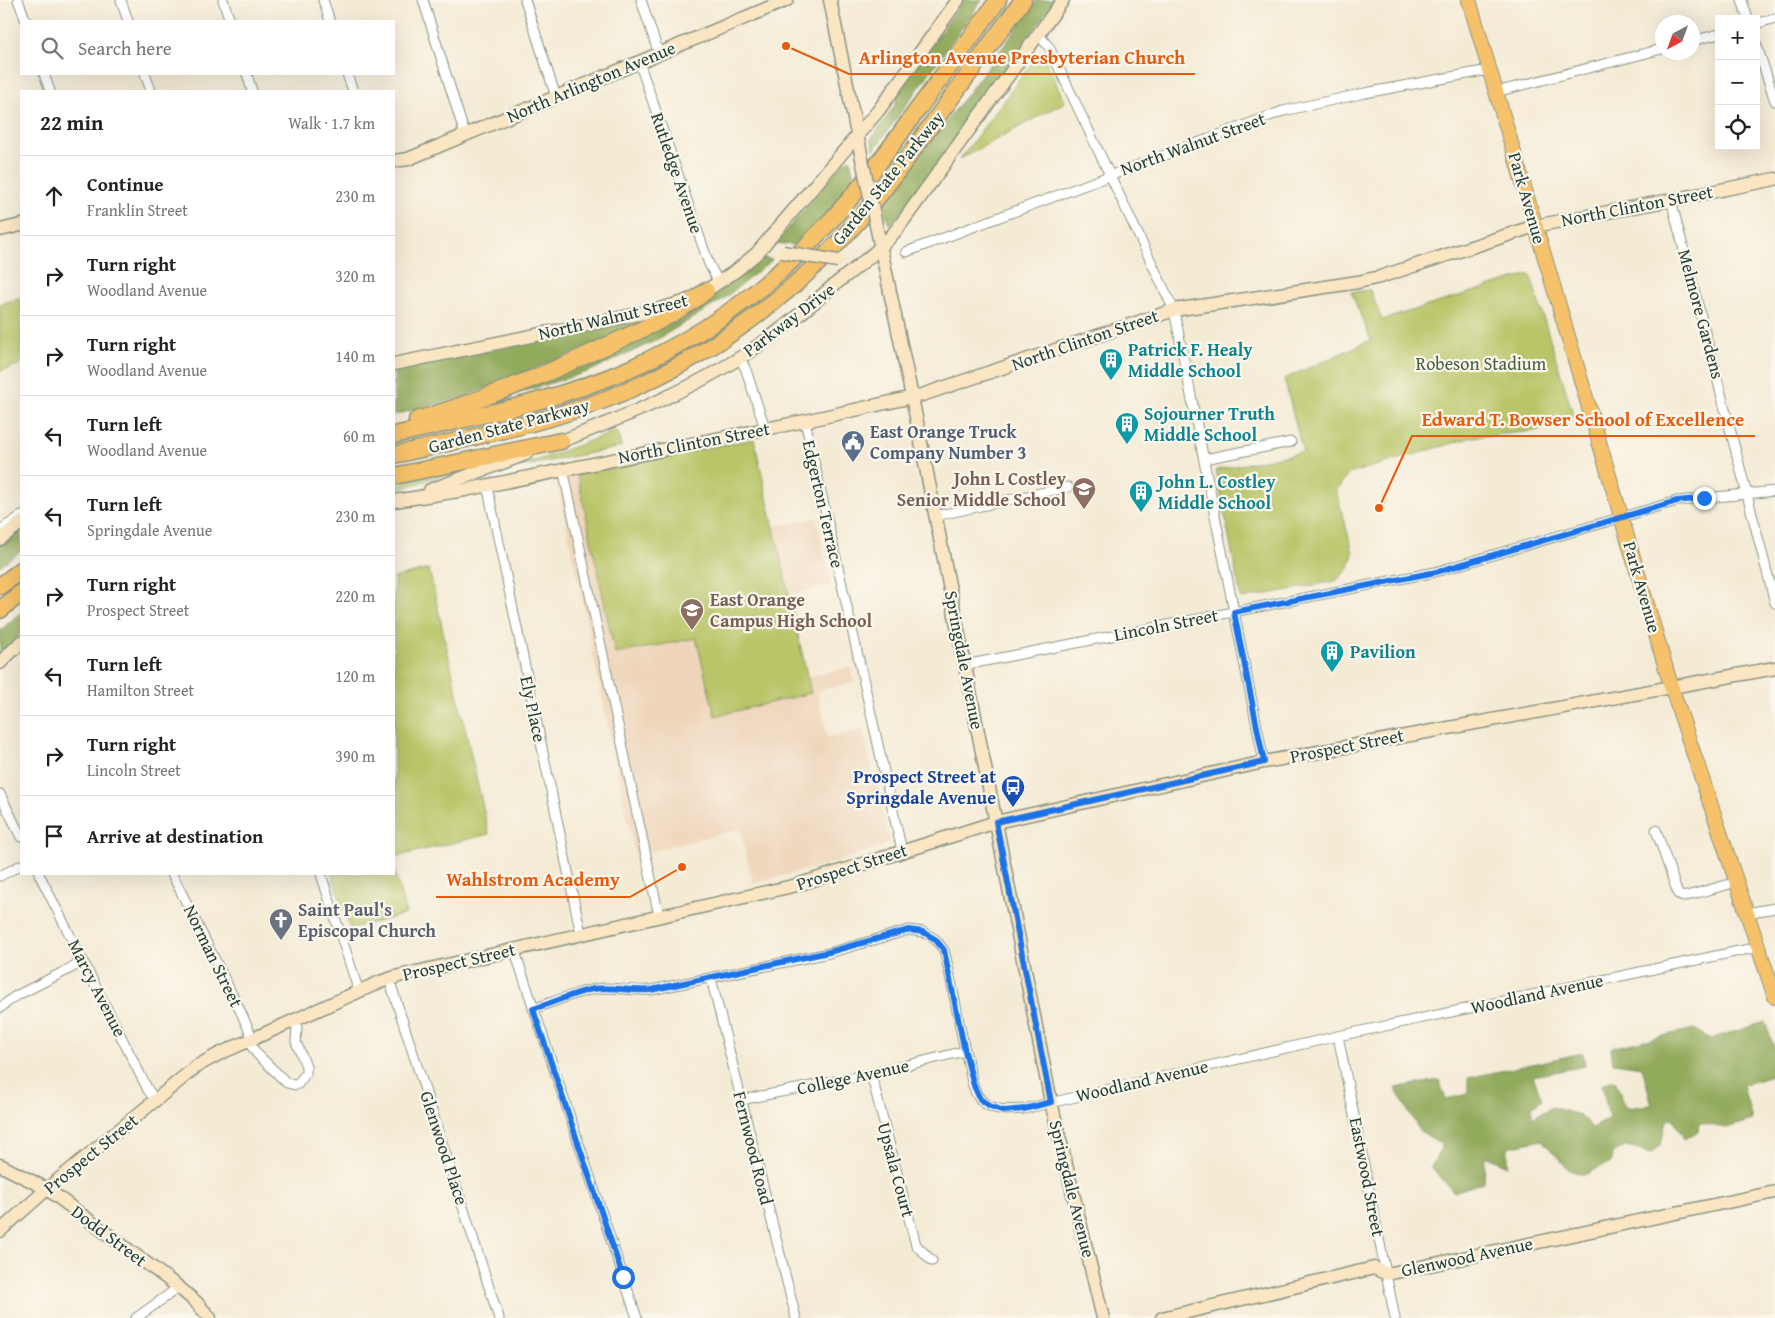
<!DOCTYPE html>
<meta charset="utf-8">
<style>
body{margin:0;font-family:"Gentium Book Plus",serif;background:#f2f2f2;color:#222}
.controls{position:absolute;right:15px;top:15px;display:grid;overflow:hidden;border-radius:0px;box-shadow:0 5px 20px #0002}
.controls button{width:45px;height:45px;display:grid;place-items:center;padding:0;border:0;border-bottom:1px solid #e0e0e0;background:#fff;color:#222;font:25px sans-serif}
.compass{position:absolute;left:1655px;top:15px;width:45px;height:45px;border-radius:50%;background:#fff;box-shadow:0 5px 20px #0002;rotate:221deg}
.stop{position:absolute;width:15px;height:15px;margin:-11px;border:4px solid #1a73e8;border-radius:50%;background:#fff}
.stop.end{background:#1a73e8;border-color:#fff;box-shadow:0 1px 5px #0008}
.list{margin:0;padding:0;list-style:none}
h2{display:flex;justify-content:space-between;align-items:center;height:65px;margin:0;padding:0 20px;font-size:21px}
h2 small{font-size:16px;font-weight:400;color:#767676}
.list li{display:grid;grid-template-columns:32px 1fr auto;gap:15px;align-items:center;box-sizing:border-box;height:80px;padding:0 20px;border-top:1px solid #e0e0e0}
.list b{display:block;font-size:19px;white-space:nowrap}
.list p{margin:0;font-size:16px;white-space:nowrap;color:#767676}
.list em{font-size:16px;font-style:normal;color:#767676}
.icon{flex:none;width:28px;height:28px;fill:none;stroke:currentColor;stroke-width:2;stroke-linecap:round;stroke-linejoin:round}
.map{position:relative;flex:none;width:1775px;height:1318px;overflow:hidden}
.search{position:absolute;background:#fff;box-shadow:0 5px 20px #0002;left:20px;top:20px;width:375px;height:55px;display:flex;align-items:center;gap:12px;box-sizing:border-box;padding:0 18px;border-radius:0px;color:#767676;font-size:19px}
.panel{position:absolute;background:#fff;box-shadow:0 5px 20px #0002;left:20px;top:90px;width:375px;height:785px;border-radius:0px}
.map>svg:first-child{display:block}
.built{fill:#efd6bb}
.green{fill:#b9c567;stroke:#6c814e}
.forest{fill:#92aa5c;stroke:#587448}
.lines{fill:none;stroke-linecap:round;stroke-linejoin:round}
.street-casing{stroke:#8a9484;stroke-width:11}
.secondary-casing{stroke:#8a9484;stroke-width:15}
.primary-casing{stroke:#8a9484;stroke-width:16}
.highway-casing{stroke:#8a9484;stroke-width:19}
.street{stroke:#fff;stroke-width:9}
.secondary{stroke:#fbe6c4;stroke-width:12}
.primary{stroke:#f5c16b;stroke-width:14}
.highway{stroke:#f5c16b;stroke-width:16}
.secondary-bridge-casing{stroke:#8a9484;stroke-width:15;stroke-linecap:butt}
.secondary-bridge{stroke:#fbe6c4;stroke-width:12}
.route{stroke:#1a73e8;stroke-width:6}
.labels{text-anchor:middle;stroke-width:4.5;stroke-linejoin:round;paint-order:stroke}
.street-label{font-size:18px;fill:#1f3d34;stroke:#fbf7ec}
.culture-label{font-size:18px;font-weight:bold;fill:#0d838f;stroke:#fbf7ec;text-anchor:start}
.park-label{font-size:18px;fill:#465f41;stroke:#fbf7ec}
.service-label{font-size:18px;font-weight:bold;fill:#4e5e75;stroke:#fbf7ec;text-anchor:start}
.education-label{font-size:18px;font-weight:bold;fill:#785e54;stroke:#fbf7ec;text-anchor:end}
.transit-label{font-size:18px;font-weight:bold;fill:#164399;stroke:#fbf7ec;text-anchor:end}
.worship-label{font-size:18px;font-weight:bold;fill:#5b616d;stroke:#fbf7ec;text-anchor:start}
.leader{fill:none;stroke:#e8590c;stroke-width:2}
.callout-dot{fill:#e8590c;stroke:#fbf7ec;stroke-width:2}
.callout-label{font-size:19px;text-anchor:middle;font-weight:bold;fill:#e8590c;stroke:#fbf7ec;stroke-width:4.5;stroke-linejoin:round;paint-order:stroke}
</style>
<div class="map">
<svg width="1775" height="1318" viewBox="0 0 1775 1318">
<rect width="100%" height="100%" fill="#fbf7ec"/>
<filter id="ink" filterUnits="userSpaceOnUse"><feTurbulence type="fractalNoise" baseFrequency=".02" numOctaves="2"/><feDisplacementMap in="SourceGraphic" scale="10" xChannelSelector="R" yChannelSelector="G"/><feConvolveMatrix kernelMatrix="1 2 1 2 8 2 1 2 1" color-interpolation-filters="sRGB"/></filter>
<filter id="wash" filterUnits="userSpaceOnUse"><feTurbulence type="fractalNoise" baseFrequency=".0096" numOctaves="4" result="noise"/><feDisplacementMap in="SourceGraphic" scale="20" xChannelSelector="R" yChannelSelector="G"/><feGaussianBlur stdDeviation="1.12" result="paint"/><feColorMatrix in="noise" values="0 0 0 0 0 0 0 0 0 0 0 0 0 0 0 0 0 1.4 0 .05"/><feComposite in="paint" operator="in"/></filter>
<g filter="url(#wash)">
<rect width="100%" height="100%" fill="#f4ebd5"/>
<!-- built -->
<polygon class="built" points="754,439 773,527 816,518 831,585 788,595 807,677 851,667 854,682 817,691 827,737 863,729 890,843 823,866 753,883 740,829 635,855 556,476"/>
<!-- green -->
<g class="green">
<polygon points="1041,51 1065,102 960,159"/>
<polygon points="1530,274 1574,417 1535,431 1473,437 1348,474 1336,491 1353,553 1349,568 1336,581 1241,599 1216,470 1303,452 1284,379 1371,340 1351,292 1370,290 1382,320"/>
<polygon points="21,298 21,364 0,371 0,304"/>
<polygon points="617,431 621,447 519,467"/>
<polygon points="754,439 811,693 715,716 696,638 615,654 577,473"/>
<polygon points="429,569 489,834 394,857 394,578"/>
<polygon points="394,869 406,914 350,929 332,874 394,874"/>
</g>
<!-- forest -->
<g class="forest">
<polygon points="963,0 982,0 874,150 871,139 895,105 897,94"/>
<polygon points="1037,0 1055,0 993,88 894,222 889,225 883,204 1003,47"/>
<polygon points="850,159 855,180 822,219 793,245 776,243 843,162"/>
<polygon points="761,257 772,260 722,300 653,342 590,371 489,402 670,321 714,294"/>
<polygon points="631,322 634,329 464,397 394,415 394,370"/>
<polygon points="491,460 394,491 394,483"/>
<polygon points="21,527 21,551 0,566 0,544"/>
<polygon points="21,612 21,634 0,655 0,631"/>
<polygon points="1765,1022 1775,1050 1775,1075 1743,1085 1752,1120 1727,1128 1699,1123 1698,1132 1684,1139 1673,1119 1666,1120 1661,1144 1651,1154 1626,1146 1612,1153 1611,1162 1584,1175 1569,1170 1542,1140 1508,1147 1508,1166 1485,1156 1484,1182 1454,1192 1431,1167 1443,1145 1420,1131 1395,1088 1439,1080 1446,1099 1468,1094 1468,1078 1583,1053 1585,1066 1533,1076 1542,1099 1532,1107 1532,1118 1552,1107 1580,1115 1592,1128 1609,1119 1602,1084 1615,1080 1626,1108 1652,1105 1642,1067 1613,1063 1611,1048 1694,1029 1710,1039"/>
</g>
</g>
<g filter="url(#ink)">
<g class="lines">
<!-- street casing -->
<g class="street-casing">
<g id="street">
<polyline points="18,0 26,21"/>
<polyline points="121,0 128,21"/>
<polyline points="223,0 230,21"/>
<polyline points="323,0 330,21"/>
<polyline points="423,0 465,135"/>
<polyline points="525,0 556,97"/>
<polyline points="641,0 659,54"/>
<polyline points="1742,0 1748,19"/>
<polyline points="1756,24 1775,18"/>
<polyline points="1038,34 1049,47 1174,310 1264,762"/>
<polyline points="1692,41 1719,34"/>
<polyline points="1756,43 1775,101"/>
<polyline points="639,62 709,264 719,283"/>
<polyline points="44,74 50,91"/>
<polyline points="145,74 151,91"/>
<polyline points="247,74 252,91"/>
<polyline points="347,74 353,91"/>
<polyline points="1496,92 1662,49"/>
<polyline points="1671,200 1775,603"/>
<polyline points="906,252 1283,111 1365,93 1489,70"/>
<polyline points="740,358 746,370 765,428"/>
<polyline points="805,421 902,851"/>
<polyline points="1204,459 1291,442"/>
<polyline points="563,469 659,916"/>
<polyline points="487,485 581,934"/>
<polyline points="935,516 1068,487"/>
<polyline points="0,530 21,516"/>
<polyline points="965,665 1435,572 1677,501 1775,491"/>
<polyline points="0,794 21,837"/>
<polyline points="1656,830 1678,894 1683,897 1737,882"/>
<polyline points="39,874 148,1090 156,1101"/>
<polyline points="172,874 239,1008 253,1039"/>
<polyline points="321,874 359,992"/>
<polyline points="0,876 21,865"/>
<polyline points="1747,913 1775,908"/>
<polyline points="514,949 637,1318"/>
<polyline points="711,978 796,1318"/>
<polyline points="389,979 499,1318"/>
<polyline points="0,1008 14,997 83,962"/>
<path d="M533 1009C556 1001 580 990 604 988 620 988 635 991 651 990L829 953 909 930 923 932 935 939 944 950C954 989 959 1028 969 1067 971 1077 973 1092 981 1100 993 1112 1009 1110 1024 1109L1338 1036 1758 947"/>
<polyline points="1338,1036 1395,1318"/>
<polyline points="248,1041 257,1054 287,1083 295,1085 298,1084 306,1073 306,1066 296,1042 297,1026 295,1020"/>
<polyline points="871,1074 916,1245 932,1261"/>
<polyline points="741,1100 871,1074 965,1051"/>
<polyline points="136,1318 171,1293 177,1286"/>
</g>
</g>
<!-- secondary casing -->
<g class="secondary-casing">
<g id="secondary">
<polyline points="830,0 862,159"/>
<polyline points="394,161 408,159 787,0"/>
<polyline points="876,225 912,397 1051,1102 1103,1318"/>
<polyline points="0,230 21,225"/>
<polyline points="394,364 653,311 684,302 698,296 737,270 757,253 878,111 958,0"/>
<path d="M554 444C627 416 700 387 765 341 789 324 811 305 833 286 855 268 880 251 898 228L1063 0"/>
<polyline points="430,490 526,454"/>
<polyline points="394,501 465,490 805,421 922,395 1174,310 1358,282 1380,277 1535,226 1671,200 1775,179"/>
<polyline points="0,539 21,523"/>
<polyline points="0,663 21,642"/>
<polyline points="0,1165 47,1189 177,1286 196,1302 210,1318"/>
<polyline points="0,1231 47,1189 197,1066 219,1054 380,982 399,976 797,885 996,822 1264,762 1775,668"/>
<polyline points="1162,1318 1374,1268 1387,1274 1775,1192"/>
</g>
</g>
<!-- primary casing -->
<g class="primary-casing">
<polyline id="primary" points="1469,0 1671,686 1775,997"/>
</g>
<!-- highway casing -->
<g class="highway-casing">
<g id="highway">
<path d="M417 420C482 400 545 375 606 346 641 330 676 315 706 291"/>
<path d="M394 435C473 417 554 402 629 369 701 337 767 289 821 231 856 195 886 154 915 113 943 75 971 38 998 0"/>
<path d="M394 455C472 437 550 423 624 392 714 354 794 294 858 221 885 189 910 155 934 121 964 81 993 40 1023 0"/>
<polyline points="394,476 561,441"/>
<polyline points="0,586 21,570"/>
<polyline points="0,610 21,593"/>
</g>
</g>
<!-- street -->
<use href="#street" class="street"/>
<!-- secondary -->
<use href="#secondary" class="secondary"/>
<!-- primary -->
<use href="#primary" class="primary"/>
<!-- highway -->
<use href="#highway" class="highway"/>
<!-- secondary-bridge casing -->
<g class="secondary-bridge-casing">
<g id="secondary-bridge">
<polyline points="862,159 876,225"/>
<polyline points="783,252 838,261"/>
</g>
</g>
<!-- secondary-bridge -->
<use href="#secondary-bridge" class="secondary-bridge"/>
</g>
</g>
<g class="lines" filter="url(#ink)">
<!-- route -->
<path class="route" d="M623 1277 533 1009C553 1003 573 993 593 989 612 986 632 992 651 990L829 952 909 930 923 932 935 939 944 950 965 1052 974 1086 980 1099 990 1106 1004 1111 1024 1109 1051 1102 996 822 1264 762 1234 612 1436 572 1677 501 1704 498"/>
</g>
<!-- icons -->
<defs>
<g id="building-pin" transform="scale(1.25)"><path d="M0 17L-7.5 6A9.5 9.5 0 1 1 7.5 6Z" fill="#0f9aa8" stroke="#fbf7ec"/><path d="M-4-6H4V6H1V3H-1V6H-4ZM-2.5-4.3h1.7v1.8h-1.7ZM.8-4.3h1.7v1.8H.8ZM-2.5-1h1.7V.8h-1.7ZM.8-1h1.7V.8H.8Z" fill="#fff"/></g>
<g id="civic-pin" transform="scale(1.25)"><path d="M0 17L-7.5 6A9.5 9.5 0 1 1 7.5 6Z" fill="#5c6f8a" stroke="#fbf7ec"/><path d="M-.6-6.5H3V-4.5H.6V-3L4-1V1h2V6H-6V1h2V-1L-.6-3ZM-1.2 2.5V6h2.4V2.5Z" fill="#fff"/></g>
<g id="school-pin" transform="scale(1.25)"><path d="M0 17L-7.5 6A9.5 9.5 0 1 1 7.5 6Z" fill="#8d6e63" stroke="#fbf7ec"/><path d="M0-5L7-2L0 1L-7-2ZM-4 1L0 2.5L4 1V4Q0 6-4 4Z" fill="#fff"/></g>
<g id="bus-pin" transform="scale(1.25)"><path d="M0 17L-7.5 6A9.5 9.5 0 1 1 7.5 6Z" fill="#1a4fb4" stroke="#fbf7ec"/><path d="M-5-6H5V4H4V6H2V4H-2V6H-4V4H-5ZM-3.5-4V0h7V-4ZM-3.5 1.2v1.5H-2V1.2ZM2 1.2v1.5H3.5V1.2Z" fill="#fff"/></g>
<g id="church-pin" transform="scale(1.25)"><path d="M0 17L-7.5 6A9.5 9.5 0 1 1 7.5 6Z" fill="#6b7280" stroke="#fbf7ec"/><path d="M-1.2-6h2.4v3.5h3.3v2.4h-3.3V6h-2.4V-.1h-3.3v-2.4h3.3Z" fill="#fff"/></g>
</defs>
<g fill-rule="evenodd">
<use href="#building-pin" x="1111" y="360"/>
<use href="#building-pin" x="1127" y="424"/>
<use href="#civic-pin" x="853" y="442"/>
<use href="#school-pin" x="1084" y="489"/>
<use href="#building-pin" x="1141" y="492"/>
<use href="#school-pin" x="692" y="610"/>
<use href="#building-pin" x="1332" y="652"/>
<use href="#bus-pin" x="1013" y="787"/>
<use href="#church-pin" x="281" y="920"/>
</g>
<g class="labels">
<!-- street labels -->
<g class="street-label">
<text transform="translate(591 82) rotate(-23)" y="6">North Arlington Avenue</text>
<text transform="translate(1193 144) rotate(-20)" y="6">North Walnut Street</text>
<text transform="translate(677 173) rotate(71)" y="6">Rutledge Avenue</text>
<text transform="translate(888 178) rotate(-51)" y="6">Garden State Parkway</text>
<text transform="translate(1527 198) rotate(74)" y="6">Park Avenue</text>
<text transform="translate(1637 206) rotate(-11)" y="6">North Clinton Street</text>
<text transform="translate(1701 314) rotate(75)" y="6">Melmore Gardens</text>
<text transform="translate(613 317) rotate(-13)" y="6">North Walnut Street</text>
<text transform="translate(789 320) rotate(-37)" y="6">Parkway Drive</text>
<text transform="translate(1085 340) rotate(-19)" y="6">North Clinton Street</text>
<text transform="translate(509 426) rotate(-15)" y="6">Garden State Parkway</text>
<text transform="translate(694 443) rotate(-11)" y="6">North Clinton Street</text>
<text transform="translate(823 504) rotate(77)" y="6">Edgerton Terrace</text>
<text transform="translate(1642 587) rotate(74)" y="6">Park Avenue</text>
<text transform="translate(1166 625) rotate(-11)" y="6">Lincoln Street</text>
<text transform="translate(964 660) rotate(79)" y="6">Springdale Avenue</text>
<text transform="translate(533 709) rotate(78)" y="6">Ely Place</text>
<text transform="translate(1347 746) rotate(-11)" y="6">Prospect Street</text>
<text transform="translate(852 867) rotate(-18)" y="6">Prospect Street</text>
<text transform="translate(213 956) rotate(64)" y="6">Norman Street</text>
<text transform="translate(459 962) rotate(-13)" y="6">Prospect Street</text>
<text transform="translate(97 988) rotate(63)" y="6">Marcy Avenue</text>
<text transform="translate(1537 994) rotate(-12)" y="6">Woodland Avenue</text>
<text transform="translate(853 1077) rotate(-12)" y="6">College Avenue</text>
<text transform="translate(1142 1081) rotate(-13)" y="6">Woodland Avenue</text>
<text transform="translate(444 1148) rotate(72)" y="6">Glenwood Place</text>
<text transform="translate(753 1148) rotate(76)" y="6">Fernwood Road</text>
<text transform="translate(91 1154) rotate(-39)" y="6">Prospect Street</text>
<text transform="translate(896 1170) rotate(75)" y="6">Upsala Court</text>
<text transform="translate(1367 1177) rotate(79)" y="6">Eastwood Street</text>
<text transform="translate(1072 1189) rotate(76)" y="6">Springdale Avenue</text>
<text transform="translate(109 1236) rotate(37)" y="6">Dodd Street</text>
<text transform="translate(1467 1257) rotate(-12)" y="6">Glenwood Avenue</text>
</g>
<!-- culture labels -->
<g class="culture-label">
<text x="1128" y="356">Patrick F. Healy<tspan x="1128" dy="21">Middle School</tspan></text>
<text x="1144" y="420">Sojourner Truth<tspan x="1144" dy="21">Middle School</tspan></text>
<text x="1158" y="488">John L. Costley<tspan x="1158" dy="21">Middle School</tspan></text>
<text x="1350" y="658">Pavilion</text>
</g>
<!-- park labels -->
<g class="park-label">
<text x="1481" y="370">Robeson Stadium</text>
</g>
<!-- service labels -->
<g class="service-label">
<text x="870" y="438">East Orange Truck<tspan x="870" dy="21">Company Number 3</tspan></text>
</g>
<!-- education labels -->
<g class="education-label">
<text x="1066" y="485">John L Costley<tspan x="1066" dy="21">Senior Middle School</tspan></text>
<text x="710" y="606" text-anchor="start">East Orange<tspan x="710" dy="21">Campus High School</tspan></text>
</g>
<!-- transit labels -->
<g class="transit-label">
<text x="996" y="783">Prospect Street at<tspan x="996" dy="21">Springdale Avenue</tspan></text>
</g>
<!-- worship labels -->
<g class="worship-label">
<text x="298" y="916">Saint Paul's<tspan x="298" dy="21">Episcopal Church</tspan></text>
</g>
</g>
<!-- callouts -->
<path class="leader" d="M786 46L849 74H1195M1379 508L1412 436H1755M682 867L630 897H436"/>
<g class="callout-dot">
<circle cx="786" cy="46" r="5"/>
<circle cx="1379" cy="508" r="5"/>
<circle cx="682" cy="867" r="5"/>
</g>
<g class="callout-label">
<text x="1022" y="64">Arlington Avenue Presbyterian Church</text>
<text x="1583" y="426">Edward T. Bowser School of Excellence</text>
<text x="533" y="886">Wahlstrom Academy</text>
</g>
</svg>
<div class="controls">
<button>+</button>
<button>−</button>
<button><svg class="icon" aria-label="locate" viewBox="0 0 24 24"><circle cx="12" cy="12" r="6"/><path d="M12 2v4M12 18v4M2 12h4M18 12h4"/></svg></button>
</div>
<svg class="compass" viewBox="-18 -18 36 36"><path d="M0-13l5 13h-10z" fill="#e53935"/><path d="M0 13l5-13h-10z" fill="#767676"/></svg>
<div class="stop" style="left:623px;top:1277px"></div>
<div class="stop end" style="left:1704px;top:498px"></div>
<div class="search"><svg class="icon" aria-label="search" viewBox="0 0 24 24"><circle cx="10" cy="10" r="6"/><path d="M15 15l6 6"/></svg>Search here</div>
<section class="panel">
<h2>22 min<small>Walk · 1.7 km</small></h2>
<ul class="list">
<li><svg class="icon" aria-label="ahead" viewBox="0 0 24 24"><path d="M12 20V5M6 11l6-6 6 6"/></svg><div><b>Continue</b><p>Franklin Street</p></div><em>230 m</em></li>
<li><svg class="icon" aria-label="right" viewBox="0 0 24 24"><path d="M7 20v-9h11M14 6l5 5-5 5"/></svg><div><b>Turn right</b><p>Woodland Avenue</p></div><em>320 m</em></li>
<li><svg class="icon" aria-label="right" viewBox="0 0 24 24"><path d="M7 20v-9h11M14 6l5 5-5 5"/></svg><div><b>Turn right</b><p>Woodland Avenue</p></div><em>140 m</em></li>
<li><svg class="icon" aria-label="left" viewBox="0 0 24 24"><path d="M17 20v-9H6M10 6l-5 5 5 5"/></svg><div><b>Turn left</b><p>Woodland Avenue</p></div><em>60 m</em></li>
<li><svg class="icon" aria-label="left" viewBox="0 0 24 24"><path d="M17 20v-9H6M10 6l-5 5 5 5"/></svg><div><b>Turn left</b><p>Springdale Avenue</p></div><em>230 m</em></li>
<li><svg class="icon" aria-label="right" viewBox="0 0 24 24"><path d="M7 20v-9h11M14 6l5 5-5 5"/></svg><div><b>Turn right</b><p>Prospect Street</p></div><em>220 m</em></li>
<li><svg class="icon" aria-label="left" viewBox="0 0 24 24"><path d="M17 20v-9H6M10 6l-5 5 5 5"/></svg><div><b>Turn left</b><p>Hamilton Street</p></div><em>120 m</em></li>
<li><svg class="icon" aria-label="right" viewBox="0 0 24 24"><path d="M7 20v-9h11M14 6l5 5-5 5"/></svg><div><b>Turn right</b><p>Lincoln Street</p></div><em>390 m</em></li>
<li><svg class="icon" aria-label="arrive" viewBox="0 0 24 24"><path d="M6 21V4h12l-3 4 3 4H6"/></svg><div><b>Arrive at destination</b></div></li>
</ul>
</section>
</div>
